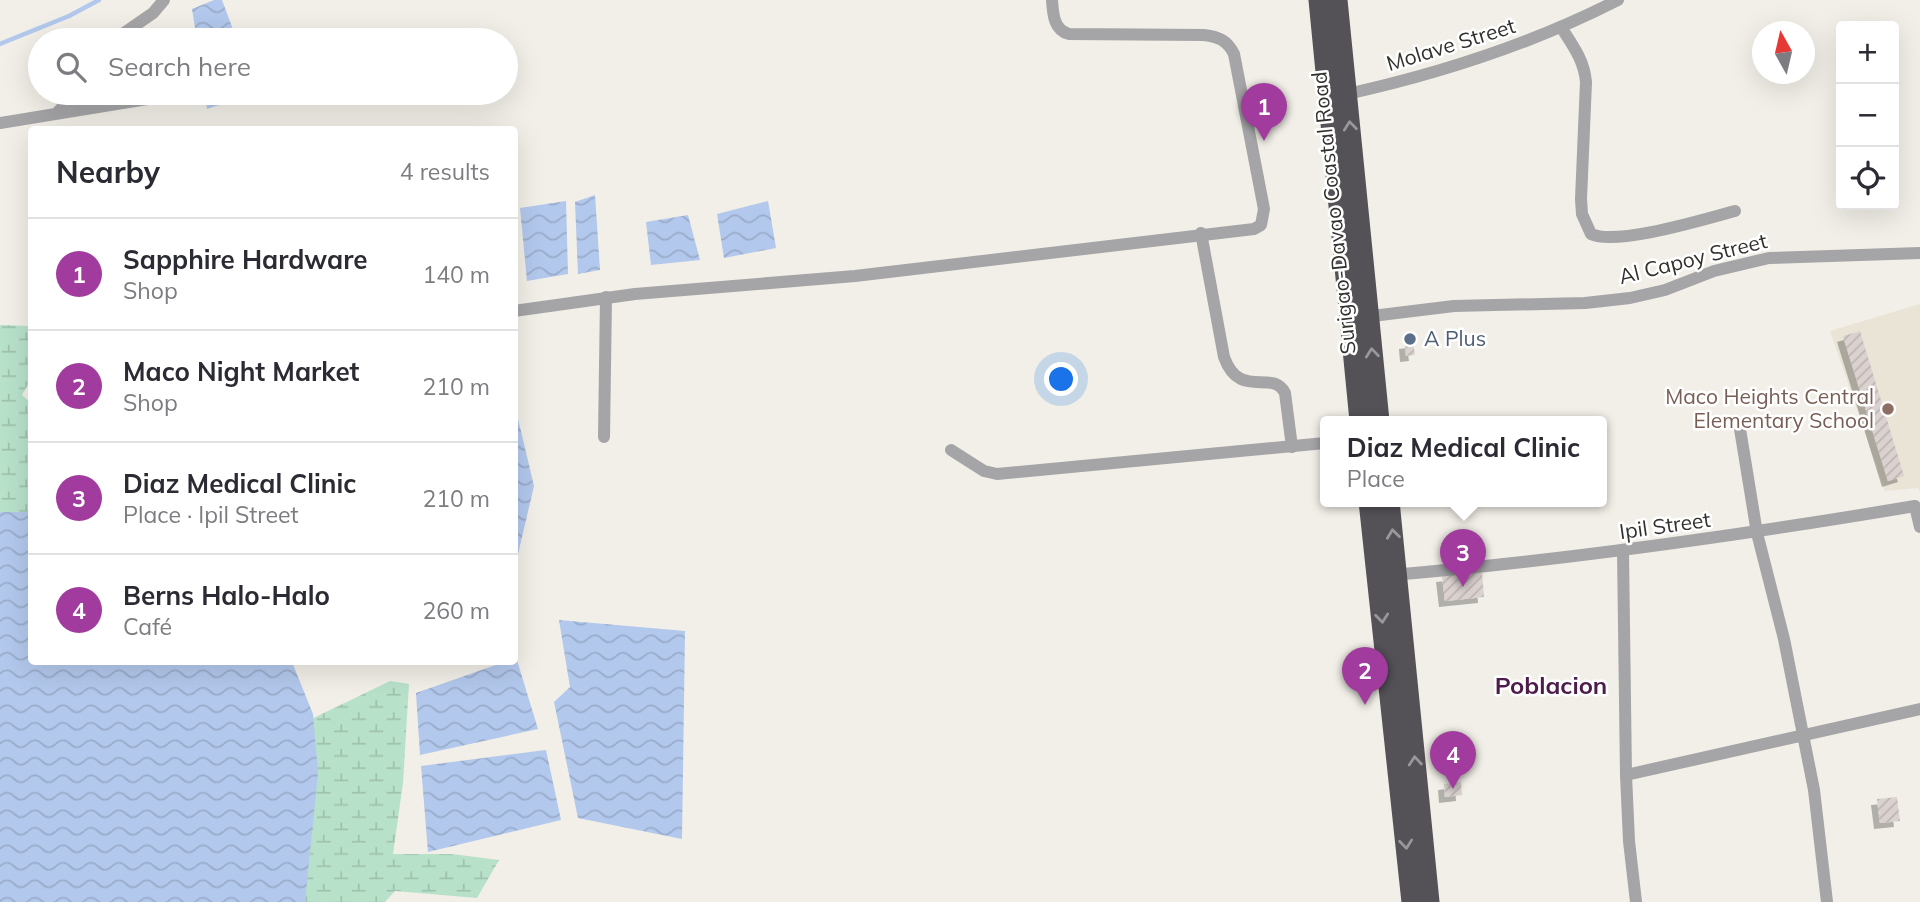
<!DOCTYPE html>
<meta charset="utf-8">
<style>
body{margin:0;font-family:Mulish,sans-serif;background:#f7f7f7;color:#2b2b33}
.controls{position:absolute;right:21px;top:21px;display:grid;overflow:hidden;border-radius:7px;box-shadow:0 7px 28px #0002}
.controls button{width:63px;height:63px;display:grid;place-items:center;padding:0;border:0;border-bottom:2px solid #e1e1e2;background:#fff;color:#2b2b33;font:35px sans-serif}
.compass{position:absolute;left:1752px;top:21px;width:63px;height:63px;border-radius:50%;background:#fff;box-shadow:0 7px 28px #0002;rotate:352deg}
.you{position:absolute;left:1062px;top:380px;width:24px;height:24px;margin:-18px;border:5px solid #fff;border-radius:50%;background:#1a73e8;box-shadow:0 0 0 10px #1a73e833}
.badge{display:grid;place-items:center;width:46px;height:46px;border-radius:50%;background:#a23b9e;color:#fff;font-size:23px;font-weight:700}
.pin{position:absolute;translate:-50% -58px;filter:drop-shadow(0 2px 4px #0008)}
.pin::after{content:'';position:absolute;top:37px;width:24px;height:21px;background:inherit;clip-path:polygon(0 0,100% 0,50% 100%)}
.popup{position:absolute;left:1320px;top:416px;width:287px;height:91px;box-sizing:border-box;display:grid;place-content:center;border-radius:7px;background:#fff;filter:drop-shadow(0 2px 5px #0005);font-size:23px;white-space:nowrap;color:#7c7c81}
.popup b{font-size:26px;color:#2b2b33}
.popup::after{content:'';position:absolute;left:50%;top:100%;margin-left:-14px;border:14px solid transparent;border-top-color:#fff}
.list{margin:0;padding:0;list-style:none}
h2{display:flex;justify-content:space-between;align-items:center;height:91px;margin:0;padding:0 28px;font-size:30px}
h2 small{font-size:23px;font-weight:400;color:#7c7c81}
.list li{display:grid;grid-template-columns:46px 1fr auto;gap:21px;align-items:center;box-sizing:border-box;height:112px;padding:0 28px;border-top:2px solid #e1e1e2}
.list b{display:block;font-size:26px;white-space:nowrap}
.list p{margin:0;font-size:23px;white-space:nowrap;color:#7c7c81}
.list em{font-size:23px;font-style:normal;color:#7c7c81}
.icon{flex:none;width:38px;height:38px;fill:none;stroke:currentColor;stroke-width:2;stroke-linecap:round;stroke-linejoin:round}
.map{position:relative;flex:none;width:1920px;height:902px;overflow:hidden}
.search{position:absolute;background:#fff;box-shadow:0 7px 28px #0002;left:28px;top:28px;width:490px;height:77px;display:flex;align-items:center;gap:18px;box-sizing:border-box;padding:0 24px;border-radius:38px;color:#7c7c81;font-size:26px}
.panel{position:absolute;background:#fff;box-shadow:0 7px 28px #0002;left:28px;top:126px;width:490px;height:539px;border-radius:7px}
.map>svg:first-child{display:block}
.built{fill:#e9e4d6}
.wetland{fill:url(#wetland-marsh)}
.water{fill:url(#water-waves)}
.lines{fill:none;stroke-linecap:round;stroke-linejoin:round}
.stream{stroke:#b2c8ec;stroke-width:4.5}
.building{fill:url(#building-hatch);filter:url(#shadow)}
.street{stroke:#a5a4a7;stroke-width:12}
.highway{stroke:#545157;stroke-width:21}
.oneway{stroke:#98979a}
.service-dot{fill:#5c6f8a;stroke:#fff;stroke-width:2.5}
.education-dot{fill:#8d6e63;stroke:#fff;stroke-width:2.5}
.labels{text-anchor:middle;stroke-width:5;stroke-linejoin:round;paint-order:stroke}
.street-label{font-size:21px;fill:#32312e;stroke:#fff}
.service-label{font-size:21px;fill:#4e5e75;stroke:#fff;text-anchor:start}
.education-label{font-size:21px;fill:#785e54;stroke:#fff;text-anchor:end}
.quarter-label{font-size:24px;font-weight:bold;fill:#4e1c4c;stroke:#fff}
</style>
<div class="map">
<svg width="1920" height="902" viewBox="0 0 1920 902">
<defs>
<pattern id="wetland-marsh" width="20" height="14" patternUnits="userSpaceOnUse" patternTransform="scale(1.75)"><rect width="20" height="14" fill="#b8e1ca"/><path d="M1 5h8M5 5V1M11 12h8M15 12V8" fill="none" stroke="#9fc2ae"/></pattern>
<pattern id="water-waves" width="16" height="10" patternUnits="userSpaceOnUse" patternTransform="scale(1.75)"><rect width="16" height="10" fill="#b2c8ec"/><path d="M0 5q4-4 8 0t8 0" fill="none" stroke="#9aaccb"/></pattern>
<pattern id="building-hatch" width="6" height="6" patternUnits="userSpaceOnUse" patternTransform="scale(1.75)"><rect width="6" height="6" fill="#dbd2d0"/><path d="M-1 1l2-2M0 6l6-6M5 7l2-2" fill="none" stroke="#bcb5b3"/></pattern>
<filter id="shadow"><feDropShadow dx="-6" dy="6" stdDeviation="0" flood-color="#0004"/></filter>
</defs>
<rect width="100%" height="100%" fill="#f1efe7"/>
<!-- built -->
<polygon class="built" points="1920,304 1920,492 1918,488 1885,491 1830,331"/>
<!-- wetland -->
<g class="wetland">
<polygon points="0,325 31,326 31,379 22,395 32,404 31,619 0,615"/>
<polygon points="390,681 409,684 403,783 393,854 452,854 499,860 477,898 395,891 385,902 260,902 297,726"/>
</g>
<!-- water -->
<g class="water">
<polygon points="214,0 222,0 237,40 197,40 192,9"/>
<polygon points="205,93 255,93 207,109"/>
<polygon points="595,195 600,270 578,274 575,202"/>
<polygon points="566,201 568,274 527,281 520,208"/>
<polygon points="768,201 776,248 724,258 717,214"/>
<polygon points="688,215 700,260 651,265 646,222"/>
<polygon points="514,402 534,486 515,567 514,567"/>
<polygon points="0,512 31,512 32,662 292,662 313,714 318,773 305,902 0,902"/>
<polygon points="559,620 685,631 682,839 578,818 554,702 570,687"/>
<polygon points="516,657 538,729 420,755 416,693 504,662 514,662"/>
<polygon points="546,750 561,820 428,852 421,766"/>
</g>
<g class="lines">
<!-- stream -->
<polyline class="stream" points="0,44 69,16 99,0"/>
</g>
<!-- building -->
<g class="building">
<polygon points="1860,331 1904,476 1888,481 1843,336"/>
<polygon points="1413,342 1415,355 1406,356 1405,343"/>
<polygon points="1482,572 1484,597 1445,601 1442,576"/>
<polygon points="1461,782 1462,795 1445,797 1444,784"/>
<polygon points="1897,797 1900,821 1880,823 1877,799"/>
</g>
<g class="lines">
<!-- street -->
<g class="street">
<path d="M1561 27C1573 46 1584 60 1586 82L1581 199 1582 214 1591 234C1617 246 1705 219 1735 211"/>
<polyline points="114,40 153,13 164,0"/>
<path d="M1343 95C1439 74 1530 45 1618 0"/>
<polyline points="57,113 75,93"/>
<polyline points="0,123 147,99"/>
<path d="M1201 233 1224 357C1240 401 1272 368 1285 393L1292 447"/>
<path d="M514 311 635 294 855 276 1254 229 1261 225 1264 209 1234 54C1227 40 1219 37 1204 35L1069 34C1054 30 1053 15 1052 0"/>
<polyline points="1364,317 1454,306 1585,303 1630,298 1665,290 1714,271 1769,258 1920,253"/>
<polyline points="1740,429 1757,533 1784,639 1814,790 1827,902"/>
<polyline points="604,437 606,297"/>
<polyline points="951,450 984,471 997,474 1325,443"/>
<polyline points="1623,551 1626,775 1629,841 1636,902"/>
<path d="M1392 575C1568 560 1742 535 1915 506L1920 527"/>
<polyline points="1626,775 1920,709"/>
</g>
<!-- highway -->
<g class="highway">
<polyline points="1319,0 1360,421"/>
<polyline points="1337,0 1379,421"/>
<polyline points="1369,501 1412,902"/>
<polyline points="1389,501 1429,902"/>
</g>
</g>
<!-- one-way arrows -->
<defs><path id="oneway-chevron" d="M-2-3.5L2.5 0L-2 3.5" fill="none" stroke-width="1.6" stroke-linecap="round" stroke-linejoin="round" transform="scale(1.75)"/></defs>
<g class="oneway">
<use href="#oneway-chevron" transform="translate(1350 126) rotate(-96)"/>
<use href="#oneway-chevron" transform="translate(1372 353) rotate(-96)"/>
<use href="#oneway-chevron" transform="translate(1393 534) rotate(-97)"/>
<use href="#oneway-chevron" transform="translate(1382 618) rotate(84)"/>
<use href="#oneway-chevron" transform="translate(1415 761) rotate(-95)"/>
<use href="#oneway-chevron" transform="translate(1406 844) rotate(84)"/>
</g>
<!-- markers -->
<circle class="service-dot" cx="1410" cy="339" r="7"/>
<circle class="education-dot" cx="1888" cy="409" r="7"/>
<g class="labels">
<!-- street labels -->
<g class="street-label">
<text transform="translate(1451 45) rotate(-17)" y="7">Molave Street</text>
<text transform="translate(1334 213) rotate(-96)" y="7">Surigao-Davao Coastal Road</text>
<text transform="translate(1693 259) rotate(-14)" y="7">Al Capoy Street</text>
<text transform="translate(1665 526) rotate(-8)" y="7">Ipil Street</text>
</g>
<!-- service labels -->
<g class="service-label">
<text x="1424" y="346">A Plus</text>
</g>
<!-- education labels -->
<g class="education-label">
<text x="1874" y="404">Maco Heights Central<tspan x="1874" dy="24">Elementary School</tspan></text>
</g>
<!-- quarter labels -->
<g class="quarter-label">
<text x="1551" y="694">Poblacion</text>
</g>
</g>
</svg>
<div class="controls">
<button>+</button>
<button>−</button>
<button><svg class="icon" aria-label="locate" viewBox="0 0 24 24"><circle cx="12" cy="12" r="6"/><path d="M12 2v4M12 18v4M2 12h4M18 12h4"/></svg></button>
</div>
<svg class="compass" viewBox="-18 -18 36 36"><path d="M0-13l5 13h-10z" fill="#e53935"/><path d="M0 13l5-13h-10z" fill="#7c7c81"/></svg>
<div class="you"></div>
<div class="pin badge" style="left:1264px;top:141px">1</div>
<div class="pin badge" style="left:1365px;top:705px">2</div>
<div class="pin badge" style="left:1463px;top:587px">3</div>
<div class="popup"><b>Diaz Medical Clinic</b>Place</div>
<div class="pin badge" style="left:1453px;top:789px">4</div>
<div class="search"><svg class="icon" aria-label="search" viewBox="0 0 24 24"><circle cx="10" cy="10" r="6"/><path d="M15 15l6 6"/></svg>Search here</div>
<section class="panel">
<h2>Nearby<small>4 results</small></h2>
<ul class="list">
<li><span class="badge">1</span><div><b>Sapphire Hardware</b><p>Shop</p></div><em>140 m</em></li>
<li><span class="badge">2</span><div><b>Maco Night Market</b><p>Shop</p></div><em>210 m</em></li>
<li><span class="badge">3</span><div><b>Diaz Medical Clinic</b><p>Place · Ipil Street</p></div><em>210 m</em></li>
<li><span class="badge">4</span><div><b>Berns Halo-Halo</b><p>Café</p></div><em>260 m</em></li>
</ul>
</section>
</div>
